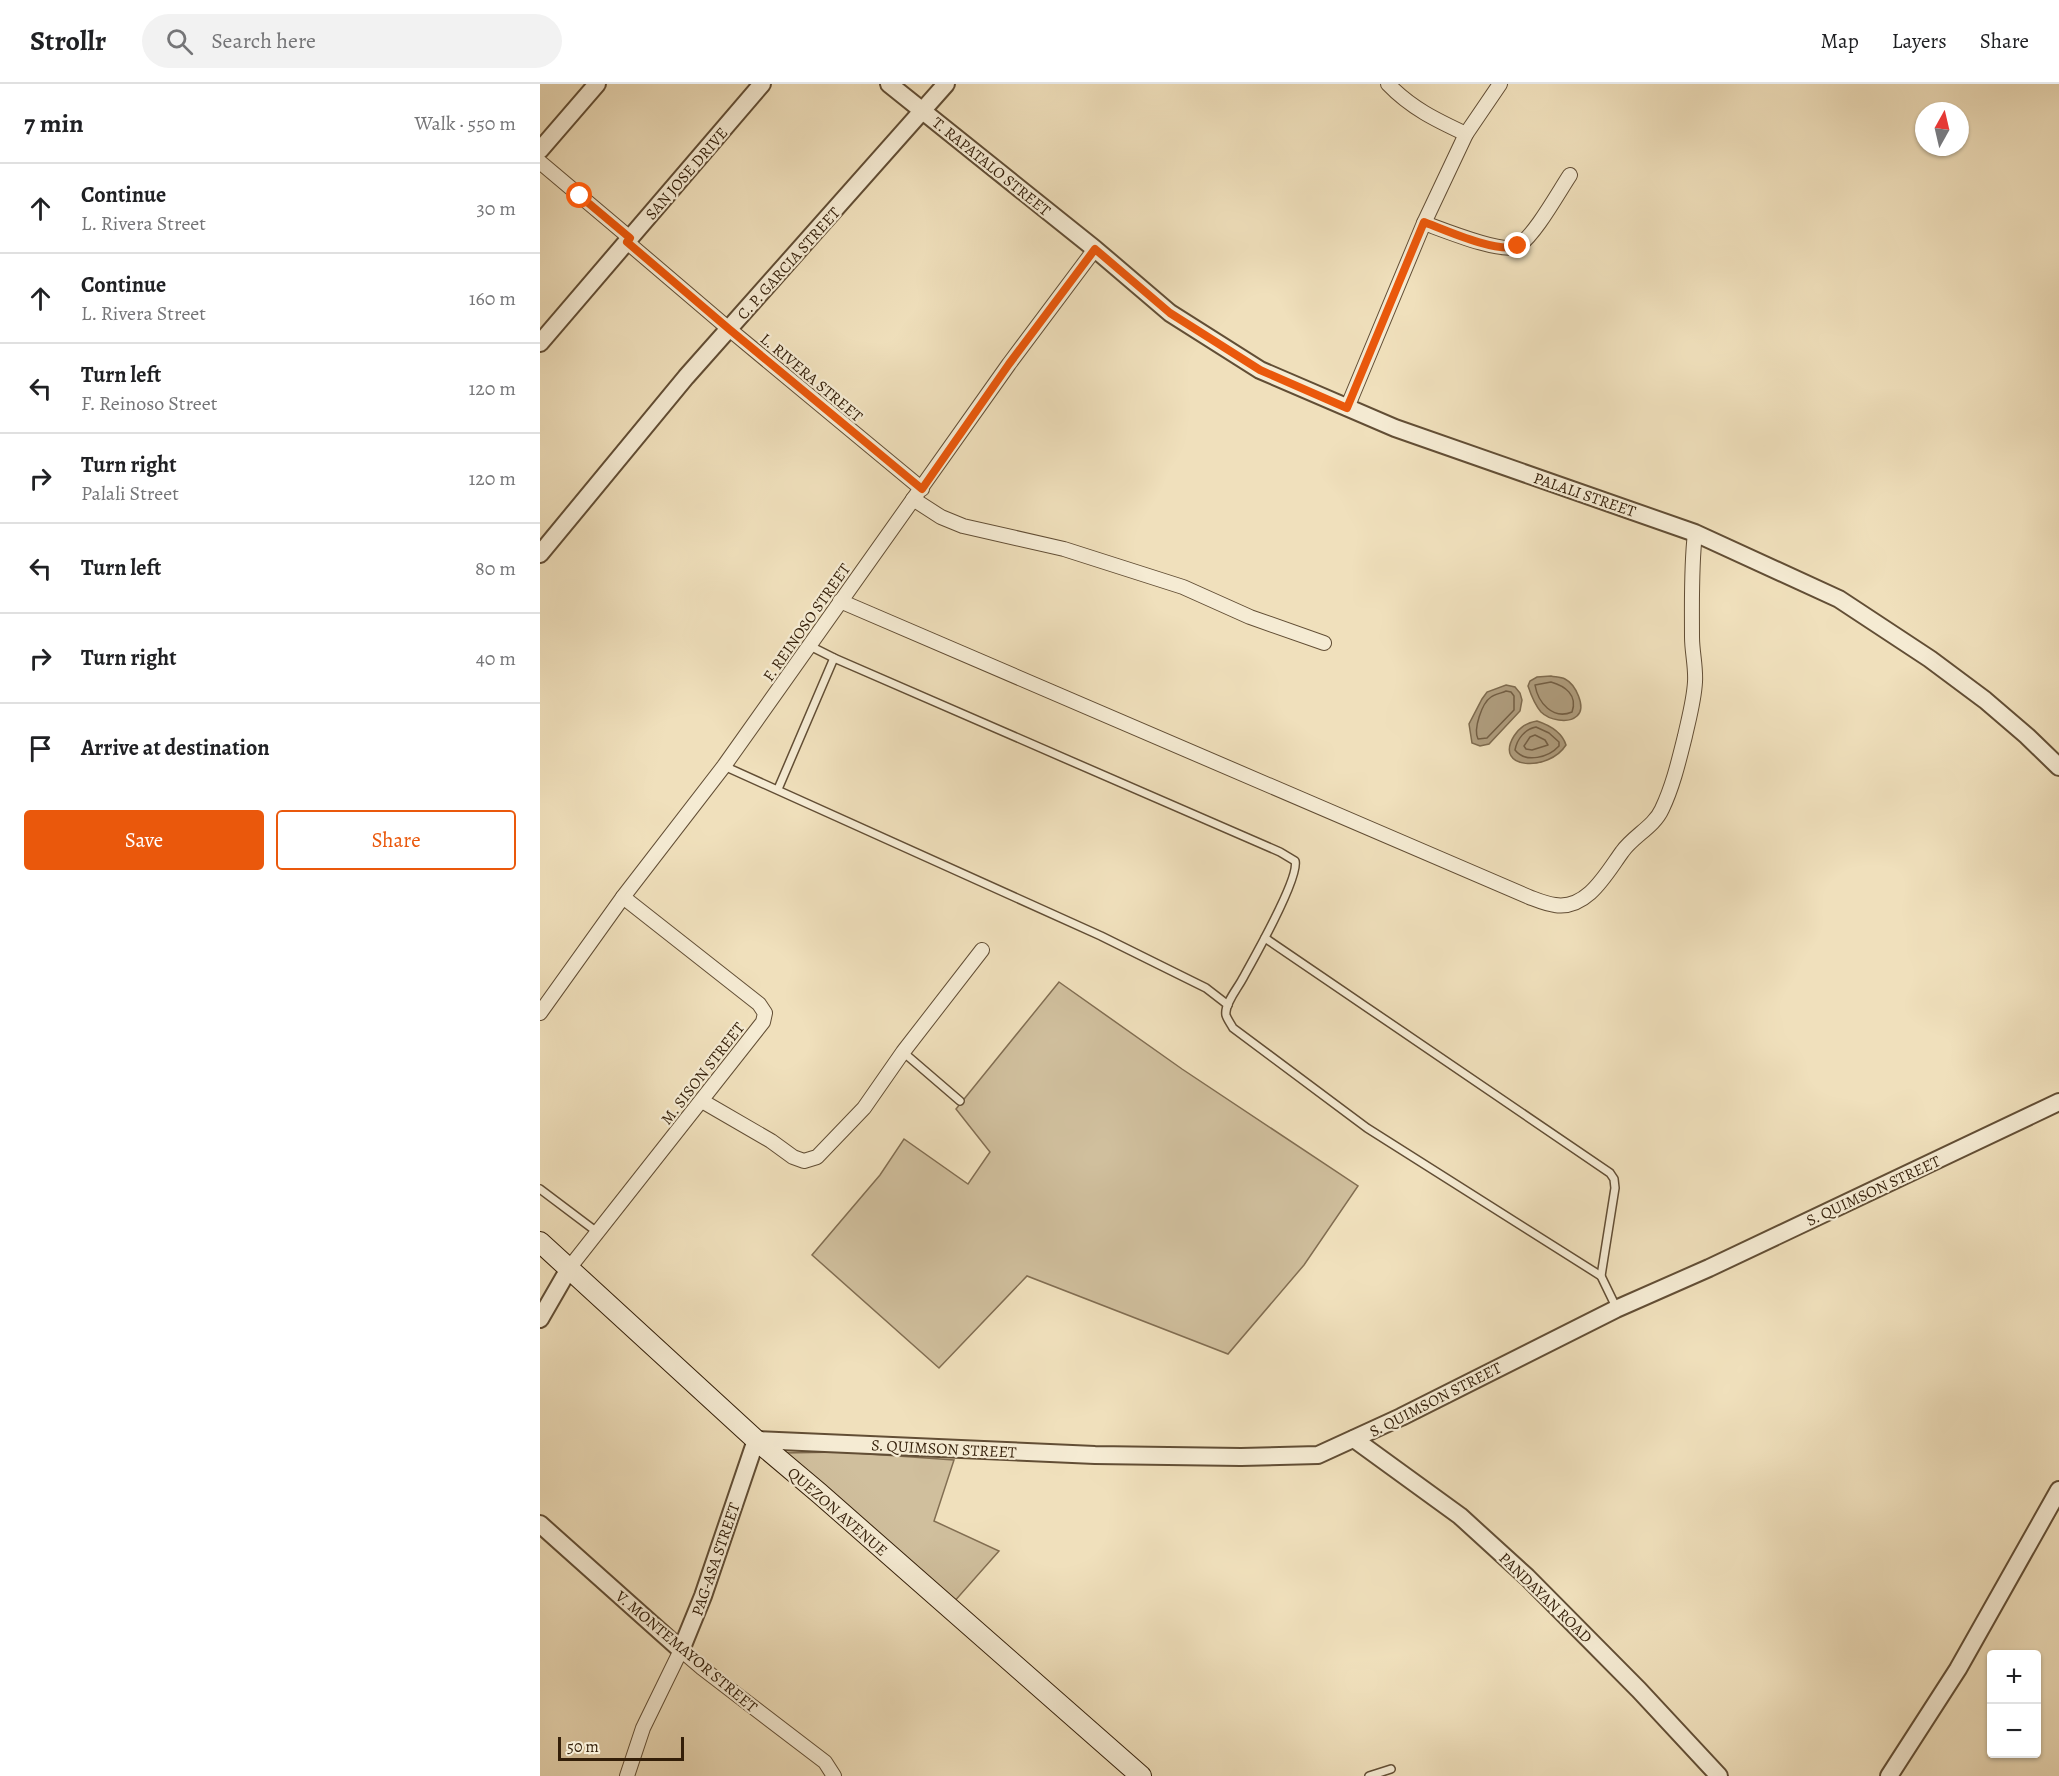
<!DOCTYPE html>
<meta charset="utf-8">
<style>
body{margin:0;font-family:Alegreya,serif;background:#f2f2f2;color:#202124}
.controls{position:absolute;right:18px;bottom:18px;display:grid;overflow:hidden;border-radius:6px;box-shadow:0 2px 4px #0004}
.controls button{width:54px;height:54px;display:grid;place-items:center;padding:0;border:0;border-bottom:2px solid #e0e0e0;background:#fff;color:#202124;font:30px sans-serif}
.compass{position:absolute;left:1375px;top:18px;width:54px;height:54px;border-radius:50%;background:#fff;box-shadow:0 2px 4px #0004;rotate:8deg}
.scale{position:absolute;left:18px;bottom:15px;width:126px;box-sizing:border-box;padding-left:6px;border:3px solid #331e08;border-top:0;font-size:16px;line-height:21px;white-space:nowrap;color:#331e08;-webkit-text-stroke:4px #f5ebd3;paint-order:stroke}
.stop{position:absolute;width:18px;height:18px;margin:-14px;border:4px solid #ea580c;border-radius:50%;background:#fff}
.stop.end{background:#ea580c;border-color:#fff;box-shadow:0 2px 6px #0008}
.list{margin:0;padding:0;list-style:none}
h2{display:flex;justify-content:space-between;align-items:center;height:78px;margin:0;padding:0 24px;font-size:26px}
h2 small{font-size:20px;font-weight:400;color:#757577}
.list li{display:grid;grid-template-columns:39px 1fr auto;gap:18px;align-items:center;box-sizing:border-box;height:90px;padding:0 24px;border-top:2px solid #e0e0e0}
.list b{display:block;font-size:22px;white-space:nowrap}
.list p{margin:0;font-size:20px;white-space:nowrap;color:#757577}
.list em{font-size:20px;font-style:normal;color:#757577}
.actions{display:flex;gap:12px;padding:18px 24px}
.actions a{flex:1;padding:14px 0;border:2px solid #ea580c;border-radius:6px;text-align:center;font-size:21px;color:#ea580c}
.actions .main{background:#ea580c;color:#fff}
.icon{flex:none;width:33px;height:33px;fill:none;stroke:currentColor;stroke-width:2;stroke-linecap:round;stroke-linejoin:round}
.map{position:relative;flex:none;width:1519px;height:1692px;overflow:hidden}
header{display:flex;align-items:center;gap:36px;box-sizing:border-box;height:84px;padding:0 30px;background:#fff;border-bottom:2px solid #e0e0e0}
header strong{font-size:28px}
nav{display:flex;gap:33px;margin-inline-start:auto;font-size:21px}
.search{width:420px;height:54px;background:#f2f2f2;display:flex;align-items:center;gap:15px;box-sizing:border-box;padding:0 21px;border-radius:33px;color:#757577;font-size:22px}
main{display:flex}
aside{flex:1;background:#fff}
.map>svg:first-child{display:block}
.green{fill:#d0bf9d;stroke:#826e52;stroke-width:1.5}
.water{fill:#b09e7f;stroke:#7e6b4f;stroke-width:1.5}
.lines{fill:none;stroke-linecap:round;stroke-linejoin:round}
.shore{stroke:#725e44;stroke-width:1.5}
.service-casing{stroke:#624e35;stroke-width:10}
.minor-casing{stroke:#624e35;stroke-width:16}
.tertiary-casing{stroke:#624e35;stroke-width:20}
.secondary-casing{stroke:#331e08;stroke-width:22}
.service{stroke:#f5ebd3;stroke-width:7}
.minor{stroke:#f5ebd3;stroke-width:14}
.tertiary{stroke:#f5ebd3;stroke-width:16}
.secondary{stroke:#f5ebd3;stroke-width:20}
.route{stroke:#ea580c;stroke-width:8}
.labels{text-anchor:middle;stroke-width:4.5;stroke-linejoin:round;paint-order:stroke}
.street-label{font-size:16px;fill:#331e08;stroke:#f5ebd3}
</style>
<header>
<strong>Strollr</strong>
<div class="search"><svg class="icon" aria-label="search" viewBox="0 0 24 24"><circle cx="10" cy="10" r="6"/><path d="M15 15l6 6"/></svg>Search here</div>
<nav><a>Map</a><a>Layers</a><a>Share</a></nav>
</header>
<main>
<aside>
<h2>7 min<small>Walk · 550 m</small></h2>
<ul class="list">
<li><svg class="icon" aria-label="ahead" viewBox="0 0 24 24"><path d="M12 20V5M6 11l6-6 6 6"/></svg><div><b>Continue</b><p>L. Rivera Street</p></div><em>30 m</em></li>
<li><svg class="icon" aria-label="ahead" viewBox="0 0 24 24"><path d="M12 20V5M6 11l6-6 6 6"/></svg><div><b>Continue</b><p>L. Rivera Street</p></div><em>160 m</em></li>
<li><svg class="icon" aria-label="left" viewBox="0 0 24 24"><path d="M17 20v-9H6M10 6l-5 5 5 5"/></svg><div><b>Turn left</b><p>F. Reinoso Street</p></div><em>120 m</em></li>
<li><svg class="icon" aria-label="right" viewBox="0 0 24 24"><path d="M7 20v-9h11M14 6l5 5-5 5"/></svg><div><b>Turn right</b><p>Palali Street</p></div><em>120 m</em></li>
<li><svg class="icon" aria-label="left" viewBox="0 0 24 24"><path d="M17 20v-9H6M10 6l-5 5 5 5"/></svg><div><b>Turn left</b></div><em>80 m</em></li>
<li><svg class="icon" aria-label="right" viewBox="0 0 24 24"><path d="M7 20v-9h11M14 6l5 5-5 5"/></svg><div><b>Turn right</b></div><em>40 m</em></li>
<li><svg class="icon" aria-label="arrive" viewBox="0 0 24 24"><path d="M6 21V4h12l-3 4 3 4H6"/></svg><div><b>Arrive at destination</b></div></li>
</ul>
<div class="actions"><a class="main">Save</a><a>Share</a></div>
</aside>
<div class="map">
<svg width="1519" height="1692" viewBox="0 0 1519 1692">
<rect width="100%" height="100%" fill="#f0e0bc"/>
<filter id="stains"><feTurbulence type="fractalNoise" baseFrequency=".00333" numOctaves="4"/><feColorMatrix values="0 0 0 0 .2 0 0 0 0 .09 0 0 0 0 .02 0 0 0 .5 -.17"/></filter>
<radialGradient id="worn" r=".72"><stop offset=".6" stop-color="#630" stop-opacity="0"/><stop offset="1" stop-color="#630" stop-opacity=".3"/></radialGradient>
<!-- green -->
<g class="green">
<polygon points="519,898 642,985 818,1102 764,1181 688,1270 487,1192 399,1284 272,1171 340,1091 364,1055 428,1100 450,1068 416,1025"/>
<polygon points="301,1368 414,1376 394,1437 459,1467 413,1519 242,1369"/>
</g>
<!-- water -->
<g class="water">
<path d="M1011 592C1015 593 1021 593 1025 595 1035 600 1047 623 1037 632 1028 640 1009 636 1001 628 995 621 991 611 988 602L990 597 997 593Z"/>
<polygon points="966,601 975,603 980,609 982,616 980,627 949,660 940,662 932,659 929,640 942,615 947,608"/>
<path d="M997 637C1009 641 1022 648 1026 661 1009 688 953 686 974 652 980 643 986 639 997 637Z"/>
</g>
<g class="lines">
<!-- shore -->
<g class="shore">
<path d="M1011 598C1025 602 1038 611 1032 628 1013 636 998 619 995 601Z"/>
<path d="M966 607 971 608 974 612V626L947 654 938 655C933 645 942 619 951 613 955 610 962 609 966 607Z"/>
<path d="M996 643 1009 649 1019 658V662C1009 673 986 680 975 666 977 655 985 645 996 643Z"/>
<polygon points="995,651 1005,656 1008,661 992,666 986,665 984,662 990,653"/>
</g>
<!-- service casing -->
<g class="service-casing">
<g id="service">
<path d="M270 562 294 574 740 768 755 777C760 793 713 876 703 894 698 904 684 920 686 931 687 935 691 940 693 944L827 1044 1061 1192 1076 1223"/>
<polyline points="184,682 561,852 666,904 688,921"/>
<polyline points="238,705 294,574"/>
<polyline points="725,854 1070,1089 1074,1095 1075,1104 1061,1192"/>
<polyline points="363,968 420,1017"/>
<polyline points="0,1105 57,1148"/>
<polyline points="829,1692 851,1685"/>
</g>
</g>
<!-- minor casing -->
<g class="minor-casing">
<g id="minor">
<path d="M848 0C871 24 896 36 926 50"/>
<polyline points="0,78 90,154"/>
<path d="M884 139C901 145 964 171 978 162 995 151 1018 109 1030 91"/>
<polyline points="87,158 189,245 382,405"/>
<polyline points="807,324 884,139 926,50 960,0"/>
<polyline points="373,415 401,433 423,442 524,465 643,503 710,533 784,559"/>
<path d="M300 517 989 813C997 816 1006 820 1015 821 1047 826 1066 790 1082 768 1093 752 1114 743 1122 725 1133 702 1139 676 1145 652 1149 634 1154 616 1155 598 1156 583 1152 568 1152 553 1152 518 1151 483 1155 449"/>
<polyline points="0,929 83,813 184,682 469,280 555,165"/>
<polyline points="162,1017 231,1057 253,1073 264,1077 277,1073 324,1024 363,968 442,866"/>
<polyline points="30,1183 223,938 225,929 219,920 83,813"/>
<polyline points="87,1692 103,1644 141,1566 162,1584 285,1678 294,1692"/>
</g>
</g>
<!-- tertiary casing -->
<g class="tertiary-casing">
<g id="tertiary">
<polyline points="349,0 555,165 630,229 720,286 855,344 1155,449 1299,515 1390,575 1445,616 1487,652 1519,683"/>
<polyline points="0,66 57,0"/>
<polyline points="0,259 222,0"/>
<polyline points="0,470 146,293 406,0"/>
<polyline points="0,1235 30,1183"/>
<polyline points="814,1355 920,1432 987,1493 1099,1606 1179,1692"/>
<polyline points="0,1440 141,1566 163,1512 216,1356 555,1371 701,1373 778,1371 861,1333 1076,1225 1169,1184 1519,1018"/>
<polyline points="1349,1692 1418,1585 1519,1406"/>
</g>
</g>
<!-- secondary casing -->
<g class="secondary-casing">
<polyline id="secondary" points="0,1158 216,1356 279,1409 601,1692"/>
</g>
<!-- service -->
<use href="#service" class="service"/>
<!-- minor -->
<use href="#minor" class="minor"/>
<!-- tertiary -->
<use href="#tertiary" class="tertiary"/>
<!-- secondary -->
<use href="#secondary" class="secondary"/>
</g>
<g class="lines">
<!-- route -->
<path class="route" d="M40 112 90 154 87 158 189 245 382 405 469 280 555 165 630 229 720 286 807 324 884 138C905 146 958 170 978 162"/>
</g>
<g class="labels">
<!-- street labels -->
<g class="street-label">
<text transform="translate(452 82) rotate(39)" y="6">T. RAPATALO STREET</text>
<text transform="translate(146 89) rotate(-49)" y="6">SAN JOSE DRIVE</text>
<text transform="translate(248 179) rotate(-48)" y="6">C. P. GARCIA STREET</text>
<text transform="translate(272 293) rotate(40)" y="6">L. RIVERA STREET</text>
<text transform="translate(1045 410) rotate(19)" y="6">PALALI STREET</text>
<text transform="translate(266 538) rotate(-55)" y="6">F. REINOSO STREET</text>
<text transform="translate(162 989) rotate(-52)" y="6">M. SISON STREET</text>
<text transform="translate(1333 1106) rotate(-25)" y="6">S. QUIMSON STREET</text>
<text transform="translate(895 1315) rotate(-27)" y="6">S. QUIMSON STREET</text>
<text transform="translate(404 1364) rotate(3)" y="6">S. QUIMSON STREET</text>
<text transform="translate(298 1427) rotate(41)" y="6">QUEZON AVENUE</text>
<text transform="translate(175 1475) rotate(-71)" y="6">PAG-ASA STREET</text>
<text transform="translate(1006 1513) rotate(44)" y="6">PANDAYAN ROAD</text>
<text transform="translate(147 1567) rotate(40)" y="6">V. MONTEMAYOR STREET</text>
</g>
</g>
<rect width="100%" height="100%" filter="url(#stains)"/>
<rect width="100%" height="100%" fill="url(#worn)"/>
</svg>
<div class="controls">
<button>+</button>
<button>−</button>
</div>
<svg class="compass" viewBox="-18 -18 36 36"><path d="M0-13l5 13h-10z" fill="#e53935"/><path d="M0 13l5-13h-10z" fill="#757577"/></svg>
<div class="scale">50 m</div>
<div class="stop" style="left:40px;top:112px"></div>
<div class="stop end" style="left:978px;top:162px"></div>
</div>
</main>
